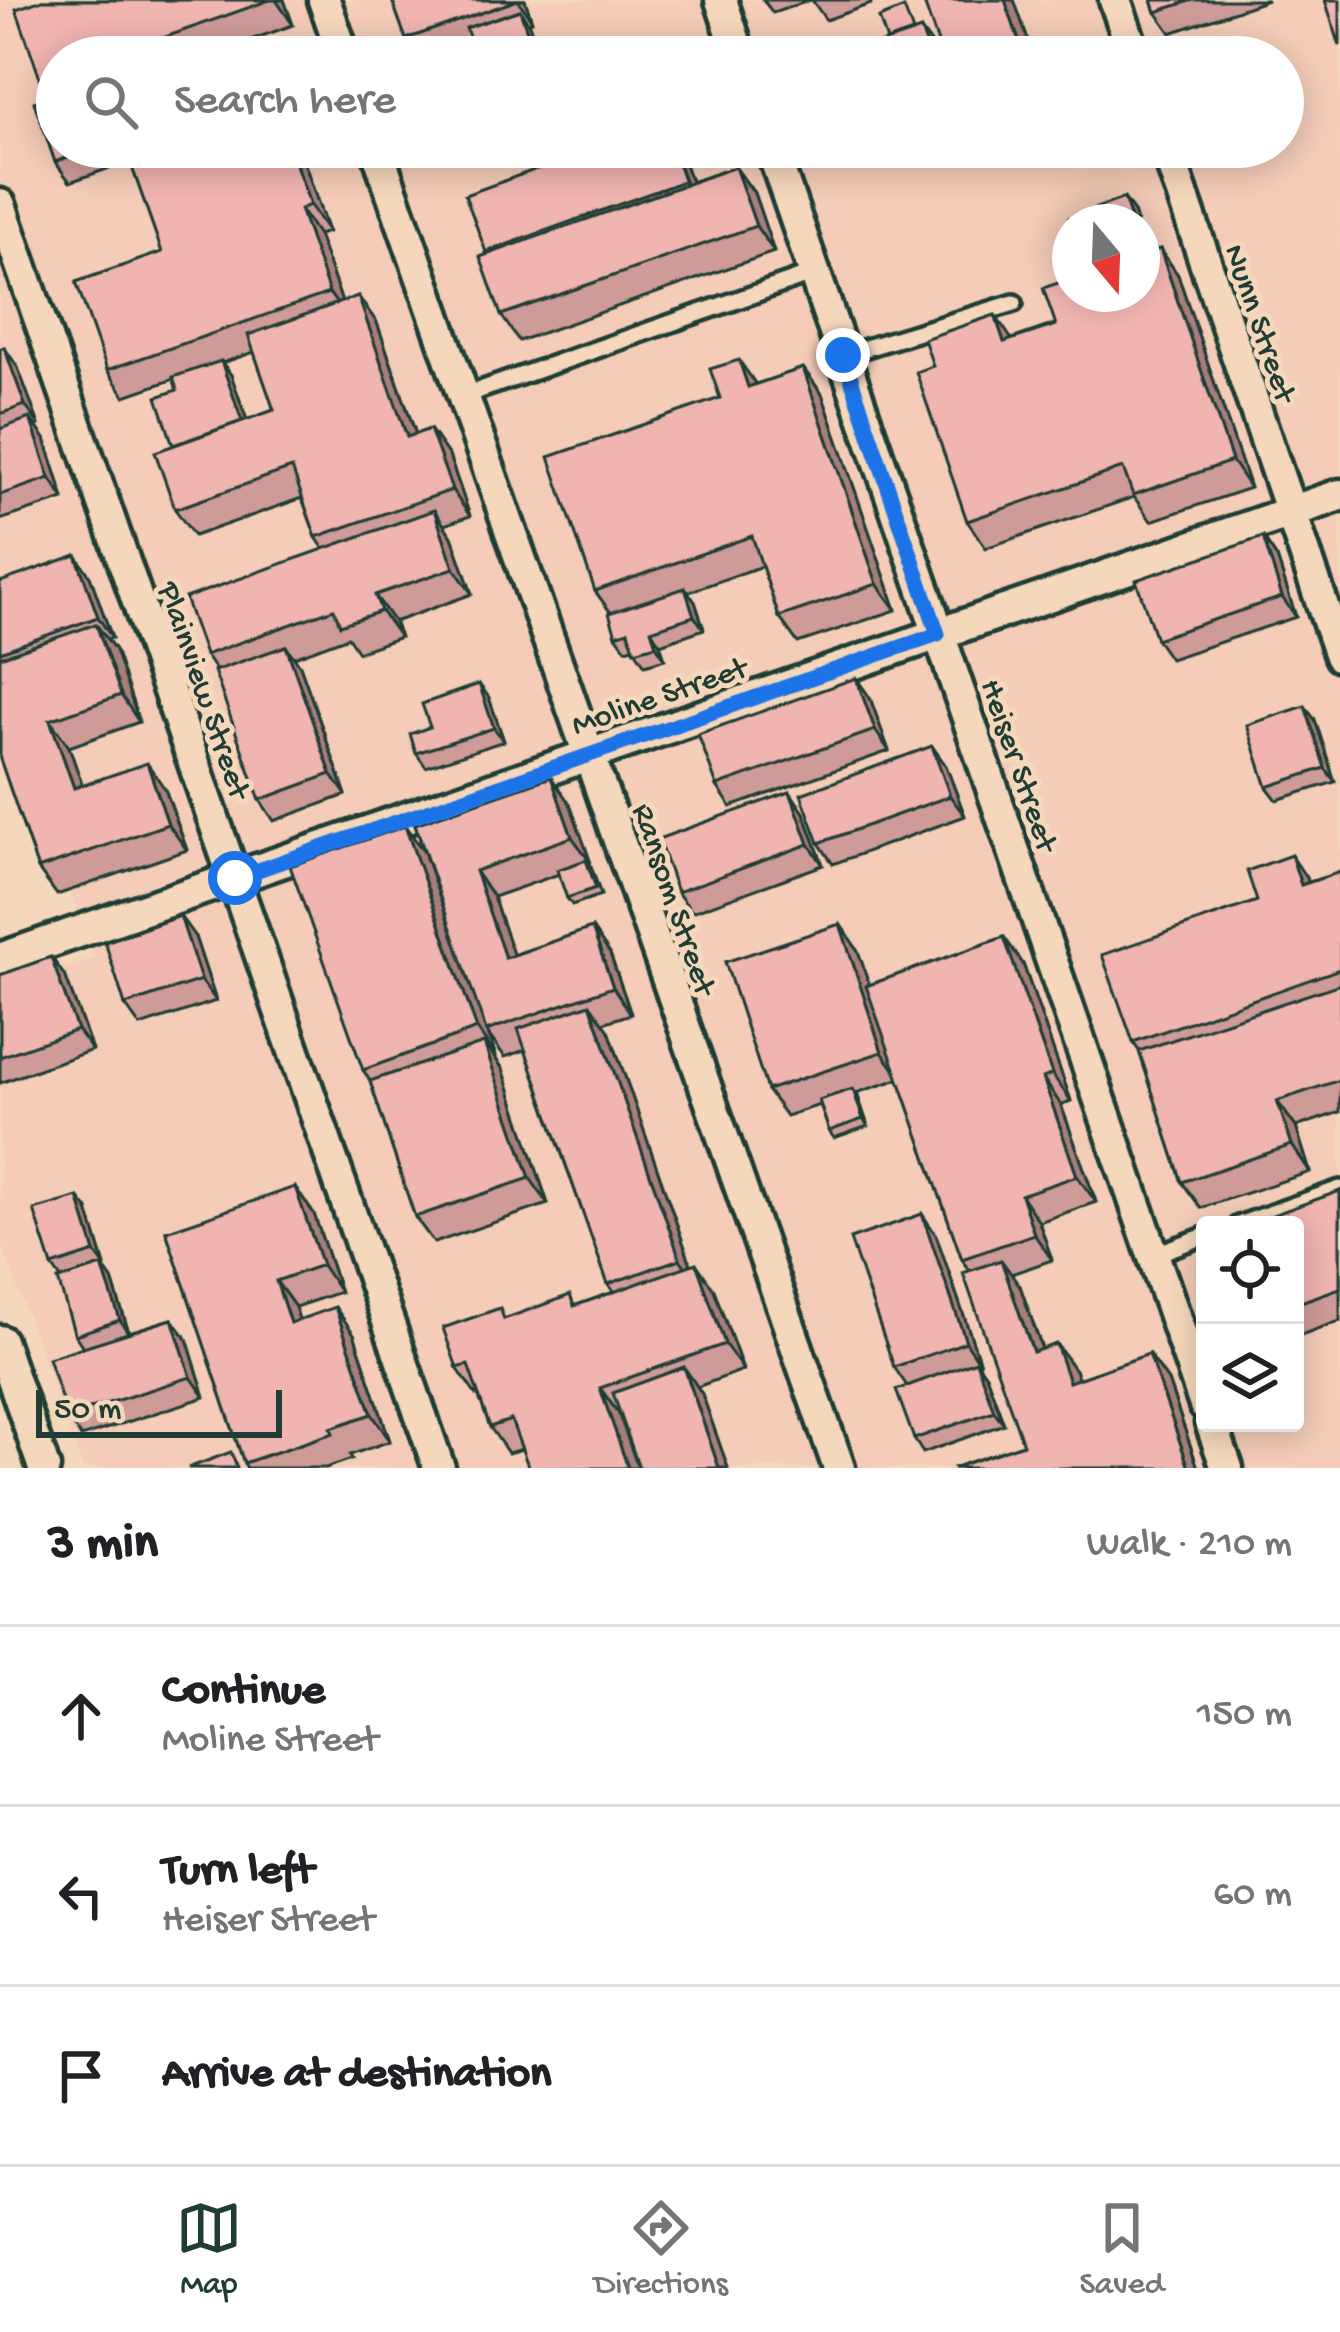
<!DOCTYPE html>
<meta charset="utf-8">
<style>
body{margin:0;font-family:"Gochi Hand",sans-serif;background:#f6f6f6;color:#202124}
.controls{position:absolute;right:36px;bottom:36px;display:grid;overflow:hidden;border-radius:12px;box-shadow:0 6px 30px #0003}
.controls button{width:108px;height:108px;display:grid;place-items:center;padding:0;border:0;border-bottom:3px solid #e0e0e0;background:#fff;color:#202124;font:60px sans-serif}
.compass{position:absolute;left:1052px;top:204px;width:108px;height:108px;border-radius:50%;background:#fff;box-shadow:0 6px 30px #0003;rotate:161deg}
.scale{position:absolute;left:36px;bottom:30px;width:246px;box-sizing:border-box;padding-left:12px;border:6px solid #1f3d34;border-top:0;font-size:33px;line-height:42px;white-space:nowrap;color:#1f3d34;-webkit-text-stroke:9px #f5d7bb;paint-order:stroke}
.stop{position:absolute;width:36px;height:36px;margin:-27px;border:9px solid #1a73e8;border-radius:50%;background:#fff}
.stop.end{background:#1a73e8;border-color:#fff;box-shadow:0 3px 12px #0008}
.list{margin:0;padding:0;list-style:none}
h2{display:flex;justify-content:space-between;align-items:center;height:156px;margin:0;padding:0 48px;font-size:51px}
h2 small{font-size:39px;font-weight:400;color:#757577}
.list li{display:grid;grid-template-columns:78px 1fr auto;gap:36px;align-items:center;box-sizing:border-box;height:180px;padding:0 48px;border-top:3px solid #e0e0e0}
.list b{display:block;font-size:45px;white-space:nowrap}
.list p{margin:0;font-size:39px;white-space:nowrap;color:#757577}
.list em{font-size:39px;font-style:normal;color:#757577}
.icon{flex:none;width:66px;height:66px;fill:none;stroke:currentColor;stroke-width:2;stroke-linecap:round;stroke-linejoin:round}
.map{position:relative;flex:none;width:1340px;height:1468px;overflow:hidden}
.search{position:absolute;background:#fff;box-shadow:0 6px 30px #0003;left:36px;right:36px;top:36px;height:132px;display:flex;align-items:center;gap:30px;box-sizing:border-box;padding:0 42px;border-radius:66px;color:#757577;font-size:45px}
.sheet{height:696px;background:#fff}
nav{display:flex;justify-content:space-around;align-items:center;box-sizing:border-box;height:168px;border-top:3px solid #e0e0e0;background:#fff;font-size:33px;color:#757577}
nav a{display:grid;justify-items:center;gap:6px}
nav .on{color:#1f3d34}
.map>svg:first-child{display:block}
.built{fill:#f4ccb8;fill-rule:evenodd}
.lines{fill:none;stroke-linecap:round;stroke-linejoin:round}
.service-casing{stroke:#1f3d34;stroke-width:24}
.minor-casing{stroke:#1f3d34;stroke-width:39}
.service{stroke:#f5d7bb;stroke-width:15}
.minor{stroke:#f5d7bb;stroke-width:30}
.wall{fill:#ce9b98;stroke:#1f3d34;stroke-width:3;fill-rule:evenodd}
.shaded-wall{fill:#a87e7c;stroke:#1f3d34;stroke-width:3}
.building{fill:#f0b4b1;stroke:#1f3d34;stroke-width:3}
.route{stroke:#1a73e8;stroke-width:15}
.labels{text-anchor:middle;stroke-width:10;stroke-linejoin:round;paint-order:stroke}
.street-label{font-size:33px;fill:#1f3d34;stroke:#f5d7bb}
</style>
<div class="map">
<svg width="1340" height="1468" viewBox="0 0 1340 1468">
<rect width="100%" height="100%" fill="#f5d7bb"/>
<filter id="ink" filterUnits="userSpaceOnUse"><feTurbulence type="fractalNoise" baseFrequency=".00833" numOctaves="2"/><feDisplacementMap in="SourceGraphic" scale="24" xChannelSelector="R" yChannelSelector="G"/><feConvolveMatrix kernelMatrix="1 2 1 2 8 2 1 2 1" color-interpolation-filters="sRGB"/></filter>
<g filter="url(#ink)">
<!-- built -->
<path class="built" d="M0 0H1340V1468H83L0 1239V989L95 958 0 703ZM57 57H1283V147H57ZM1070 222H1142V294H1070ZM1205 1225H1295V1423H1205Z"/>
<g class="lines">
<!-- service casing -->
<g class="service-casing">
<g id="service">
<polyline points="843,355 1014,303"/>
<polyline points="463,396 814,273"/>
<polyline points="1238,1225 1340,1189"/>
<polyline points="1153,1255 1205,1236"/>
</g>
</g>
<!-- minor casing -->
<g class="minor-casing">
<g id="minor">
<polyline points="324,0 344,57"/>
<polyline points="721,0 740,57"/>
<polyline points="1115,0 1135,57"/>
<polyline points="376,147 839,1468"/>
<polyline points="771,147 1205,1405"/>
<polyline points="1166,147 1340,656"/>
<polyline points="0,205 439,1468"/>
<polyline points="0,959 1340,495"/>
<polyline points="0,1341 44,1468"/>
<polyline points="1211,1423 1227,1468"/>
</g>
</g>
<!-- service -->
<use href="#service" class="service"/>
<!-- minor -->
<use href="#minor" class="minor"/>
</g>
<!-- wall -->
<g class="wall">
<path d="M42 0H284L293 25 202 57H57V147H299L328 232 318 235 342 302 358 296 377 323 416 434 430 429 449 456 470 516 444 525 452 537 472 594 394 622 400 637 358 652 348 637 294 657 300 666 346 795 274 821 260 800 216 671 205 655 324 549 316 537 302 498 194 536 175 509 173 445 177 390 174 379 125 396 107 370 162 252 130 161 70 182 55 162 51 96 41 81ZM254 352 274 410 247 420 231 375 222 363Z"/>
<polygon points="392,0 525,0 532,21 528,22 540,57 476,57 471,42 426,57 418,57 406,39"/>
<polygon points="763,0 811,0 773,13"/>
<polygon points="812,0 870,0 871,4 826,20"/>
<polygon points="1014,0 1034,57 943,57"/>
<polygon points="1152,0 1268,0 1171,33 1156,12"/>
<polygon points="598,147 679,147 691,182 735,167 754,193 774,252 519,341 501,315 486,252"/>
<polygon points="816,147 840,147 821,153"/>
<polygon points="1142,235 1148,253 1160,249 1178,275 1250,488 1151,521 1134,497 986,548 967,521 933,366 1142,294"/>
<polygon points="4,347 18,368 39,425 36,426 45,439 64,499 0,520 0,349"/>
<polygon points="803,368 822,394 896,610 798,643 779,617 762,566 688,592 695,602 704,629 660,644 665,659 645,665 633,647 626,649 616,635 611,613 595,591 756,384"/>
<polygon points="1263,537 1277,558 1296,617 1170,659 1156,639"/>
<polygon points="90,576 112,638 107,639 115,650 139,722 69,747 82,785 165,789 187,850 57,895 38,869 0,759 0,582"/>
<polygon points="856,678 870,698 889,751 731,807 717,786"/>
<polygon points="479,684 489,698 504,741 426,767 416,753 430,727"/>
<polygon points="1315,720 1335,782 1277,800 1267,787"/>
<polygon points="932,746 946,766 965,816 833,864 819,843"/>
<polygon points="790,792 804,813 823,865 692,912 677,892"/>
<polygon points="570,804 601,895 572,905 567,898 559,874 493,897 513,955 592,928 610,954 631,1014 603,1023 609,1031 691,1265 714,1290 743,1370 697,1387 702,1394 728,1468 639,1468 620,1414 619,1414 638,1468 529,1468 522,1449 508,1453 490,1427 478,1394 476,1395 457,1368 507,1318 577,1305 614,1292 608,1284 525,1050 505,1057 487,1033 496,1056 494,1056 503,1069 548,1204 434,1243 415,1217 370,1081 363,1070 405,826 424,852 415,824"/>
<polygon points="1340,872 1340,1112 1296,1127 1310,1172 1201,1208 1182,1182 1139,1051 1133,1042 1309,882"/>
<polygon points="840,924 858,951 869,985 1004,937 1023,964 1071,1101 1061,1105 1096,1202 1039,1222 1052,1260 1011,1274 1020,1286 1042,1349 1075,1370 1078,1379 1149,1354 1168,1381 1198,1468 953,1468 1023,1444 970,1271 962,1259 899,1079 856,1093 868,1126 834,1138 829,1131 820,1105 786,1116 767,1090"/>
<polygon points="195,937 216,1001 140,1026 125,1005"/>
<polygon points="51,957 66,978 92,1050 0,1083 0,975"/>
<polygon points="1340,1191 1340,1321 1295,1337 1295,1225"/>
<polygon points="88,1210 105,1266 103,1267 112,1280 129,1332 172,1319 187,1339 205,1397 81,1437 67,1416 83,1347 75,1335 61,1279 52,1266"/>
<polygon points="314,1214 340,1292 295,1307 299,1320 354,1334 390,1441 350,1455 352,1459 326,1468 247,1468 244,1463 166,1231"/>
<polygon points="922,1214 936,1235 980,1363 978,1364 986,1375 1004,1424 923,1453 914,1439 907,1386 894,1367"/>
</g>
<!-- shaded-wall -->
<g class="shaded-wall">
<polygon points="276,0 284,0 293,25"/>
<polygon points="518,0 525,0 532,21"/>
<polygon points="1005,0 1014,0 1034,57 1027,57 1022,50"/>
<polygon points="520,10 529,24 540,57 532,46"/>
<polygon points="921,30 936,50 938,57 931,57"/>
<polygon points="290,147 299,147 328,232 310,205"/>
<polygon points="672,147 679,147 698,201 684,181"/>
<polygon points="735,167 754,193 774,252 756,226"/>
<polygon points="1124,198 1134,212 1137,222 1132,222"/>
<polygon points="300,209 318,235 348,319 329,293"/>
<polygon points="1160,249 1178,275 1250,488 1232,461"/>
<polygon points="358,296 377,323 426,464 407,437"/>
<polygon points="995,315 1013,341 1004,342"/>
<polygon points="4,347 18,368 39,425 25,405"/>
<polygon points="739,360 757,386 748,387"/>
<polygon points="221,361 231,375 252,435 242,421"/>
<polygon points="803,368 822,394 896,610 877,584"/>
<polygon points="30,418 45,439 64,499 50,478"/>
<polygon points="430,429 449,456 470,516 452,490"/>
<polygon points="434,510 452,537 472,594 454,568"/>
<polygon points="1263,537 1277,558 1296,617 1282,597"/>
<polygon points="76,555 90,576 112,638 98,617"/>
<polygon points="685,588 695,602 704,629 694,616"/>
<polygon points="375,595 394,622 400,637 381,611"/>
<polygon points="96,624 115,650 139,722 121,695"/>
<polygon points="651,630 660,644 665,659 656,645"/>
<polygon points="286,646 300,666 346,795 331,774"/>
<polygon points="856,678 870,698 889,751 875,730"/>
<polygon points="479,684 489,698 504,741 494,728"/>
<polygon points="1305,706 1315,720 1335,782 1325,768"/>
<polygon points="50,720 69,747 93,815 74,788"/>
<polygon points="932,746 946,766 965,816 950,796"/>
<polygon points="147,763 165,789 187,850 168,824"/>
<polygon points="551,777 570,804 591,863 572,837"/>
<polygon points="790,792 804,813 823,865 809,844"/>
<polygon points="405,826 424,852 496,1056 477,1029"/>
<polygon points="1291,855 1309,882 1301,885"/>
<polygon points="475,871 493,897 524,985 505,958"/>
<polygon points="180,916 195,937 216,1001 201,980"/>
<polygon points="840,924 858,951 901,1079 882,1052"/>
<polygon points="592,928 610,954 631,1014 613,987"/>
<polygon points="1004,937 1023,964 1071,1101 1052,1074"/>
<polygon points="51,957 66,978 92,1050 77,1030"/>
<polygon points="590,1004 609,1031 698,1285 680,1259"/>
<polygon points="484,1043 503,1069 548,1204 530,1178"/>
<polygon points="1043,1078 1061,1105 1096,1202 1077,1176"/>
<polygon points="853,1089 858,1096 868,1126 863,1119"/>
<polygon points="1277,1101 1296,1127 1310,1172 1292,1145"/>
<polygon points="295,1187 314,1214 340,1292 322,1265"/>
<polygon points="1021,1195 1039,1222 1052,1260 1034,1234"/>
<polygon points="78,1197 88,1210 105,1266 95,1252"/>
<polygon points="922,1214 936,1235 980,1363 966,1342"/>
<polygon points="1001,1260 1020,1286 1052,1378 1033,1352"/>
<polygon points="696,1263 714,1290 743,1370 725,1344"/>
<polygon points="102,1266 112,1280 129,1334 120,1320"/>
<polygon points="276,1281 295,1307 309,1349 290,1323"/>
<polygon points="335,1307 354,1334 390,1441 372,1414"/>
<polygon points="172,1319 187,1339 205,1397 191,1377"/>
<polygon points="1056,1344 1075,1370 1088,1408 1069,1382"/>
<polygon points="1149,1354 1168,1381 1198,1468 1189,1468"/>
<polygon points="976,1361 986,1375 1004,1424 994,1411"/>
<polygon points="684,1367 702,1394 728,1468 719,1468"/>
<polygon points="600,1388 619,1414 638,1468 628,1468"/>
</g>
<!-- building -->
<g class="building">
<polygon points="42,0 270,0 109,57 57,57 57,75 41,81 16,9"/>
<polygon points="392,0 518,0 406,39"/>
<polygon points="923,0 1005,0 1022,50 1000,57 943,57"/>
<polygon points="1152,0 1193,0 1156,12"/>
<polygon points="1325,0 1340,0 1340,46"/>
<polygon points="904,8 913,32 887,41 879,18"/>
<polygon points="520,10 532,46 498,57 476,57 466,28"/>
<polygon points="921,30 931,57 840,57"/>
<polygon points="57,94 57,147 97,147 55,162 34,102"/>
<polygon points="125,147 290,147 310,205 300,209 329,293 107,370 76,282 162,252"/>
<polygon points="598,147 672,147 684,181 486,252 465,195"/>
<polygon points="735,167 756,226 501,315 480,257"/>
<polygon points="1124,198 1132,222 1070,222 1069,218"/>
<polygon points="1160,249 1232,461 1133,495 1123,468 967,521 916,372 933,366 924,339 995,315 1004,342 1056,325 1043,288 1070,279 1070,294 1142,294 1142,255"/>
<polygon points="358,296 407,437 430,429 452,490 316,537 292,468 175,509 155,452 274,410 248,335"/>
<polygon points="4,347 25,405 0,414 0,349"/>
<polygon points="739,360 748,387 803,368 877,584 779,617 752,536 595,591 549,457 720,398 710,369"/>
<polygon points="221,361 242,421 173,445 157,397 177,390 173,377"/>
<polygon points="30,418 50,478 0,495 0,429"/>
<polygon points="434,510 454,568 375,595 381,611 340,625 334,609 205,655 185,598"/>
<polygon points="1263,537 1282,597 1156,639 1136,580"/>
<polygon points="76,555 98,617 0,652 0,582"/>
<polygon points="685,588 694,616 651,630 656,645 635,651 628,631 616,635 609,613"/>
<polygon points="96,624 121,695 50,720 74,788 147,763 168,824 38,869 0,759 0,657"/>
<polygon points="286,646 331,774 260,800 214,671"/>
<polygon points="856,678 875,730 717,786 698,734"/>
<polygon points="479,684 494,728 416,753 410,734 430,727 422,704"/>
<polygon points="1305,706 1325,768 1267,787 1247,725"/>
<polygon points="932,746 950,796 819,843 801,794"/>
<polygon points="551,777 572,837 475,871 505,958 592,928 613,987 486,1031 415,824"/>
<polygon points="790,792 809,844 677,892 658,839"/>
<polygon points="405,826 477,1029 363,1070 290,866"/>
<polygon points="1291,855 1301,885 1340,872 1340,969 1133,1042 1102,955 1257,901 1247,871"/>
<polygon points="586,860 596,888 567,898 557,870"/>
<polygon points="180,916 201,980 125,1005 105,942"/>
<polygon points="840,924 882,1052 767,1090 725,962"/>
<polygon points="1004,937 1052,1074 1043,1078 1077,1176 1021,1195 1034,1234 962,1259 866,986"/>
<polygon points="51,957 77,1030 0,1057 0,975"/>
<polygon points="1340,984 1340,1080 1277,1101 1292,1145 1182,1182 1139,1051"/>
<polygon points="590,1004 680,1259 608,1284 518,1029"/>
<polygon points="484,1043 530,1178 415,1217 370,1081"/>
<polygon points="853,1089 863,1119 829,1131 819,1100"/>
<polygon points="295,1187 322,1265 276,1281 290,1323 335,1307 372,1414 331,1428 333,1433 244,1463 166,1231"/>
<polygon points="1340,1191 1340,1288 1295,1304 1295,1225 1245,1225"/>
<polygon points="78,1197 95,1252 52,1266 34,1210"/>
<polygon points="922,1214 966,1342 894,1367 850,1239"/>
<polygon points="1001,1260 1033,1352 1056,1344 1069,1382 1149,1354 1189,1468 953,1468 1023,1444 963,1273"/>
<polygon points="696,1263 725,1344 600,1388 628,1468 529,1468 511,1420 490,1427 468,1365 457,1368 443,1328 500,1308 504,1319 570,1295 574,1306"/>
<polygon points="102,1266 120,1320 75,1335 58,1280"/>
<polygon points="172,1319 191,1377 67,1416 48,1358"/>
<polygon points="976,1361 994,1411 914,1439 896,1390"/>
<polygon points="684,1367 719,1468 639,1468 613,1393"/>
<polygon points="231,1452 237,1468 188,1468"/>
</g>
</g>
<g class="lines" filter="url(#ink)">
<!-- route -->
<polyline class="route" points="235,878 938,634 843,355"/>
</g>
<g class="labels">
<!-- street labels -->
<g class="street-label">
<text transform="translate(1263 322) rotate(71)" y="12">Nunn Street</text>
<text transform="translate(207 689) rotate(71)" y="12">Plainview Street</text>
<text transform="translate(658 693) rotate(-19)" y="12">Moline Street</text>
<text transform="translate(1022 764) rotate(71)" y="12">Heiser Street</text>
<text transform="translate(677 898) rotate(71)" y="12">Ransom Street</text>
</g>
</g>
</svg>
<div class="controls">
<button><svg class="icon" aria-label="locate" viewBox="0 0 24 24"><circle cx="12" cy="12" r="6"/><path d="M12 2v4M12 18v4M2 12h4M18 12h4"/></svg></button>
<button><svg class="icon" aria-label="layers" viewBox="0 0 24 24"><path d="M12 4l9 5-9 5-9-5zM3 14l9 5 9-5"/></svg></button>
</div>
<svg class="compass" viewBox="-18 -18 36 36"><path d="M0-13l5 13h-10z" fill="#e53935"/><path d="M0 13l5-13h-10z" fill="#757577"/></svg>
<div class="scale">50 m</div>
<div class="stop" style="left:235px;top:878px"></div>
<div class="stop end" style="left:843px;top:355px"></div>
<div class="search"><svg class="icon" aria-label="search" viewBox="0 0 24 24"><circle cx="10" cy="10" r="6"/><path d="M15 15l6 6"/></svg>Search here</div>
</div>
<section class="sheet">
<h2>3 min<small>Walk · 210 m</small></h2>
<ul class="list">
<li><svg class="icon" aria-label="ahead" viewBox="0 0 24 24"><path d="M12 20V5M6 11l6-6 6 6"/></svg><div><b>Continue</b><p>Moline Street</p></div><em>150 m</em></li>
<li><svg class="icon" aria-label="left" viewBox="0 0 24 24"><path d="M17 20v-9H6M10 6l-5 5 5 5"/></svg><div><b>Turn left</b><p>Heiser Street</p></div><em>60 m</em></li>
<li><svg class="icon" aria-label="arrive" viewBox="0 0 24 24"><path d="M6 21V4h12l-3 4 3 4H6"/></svg><div><b>Arrive at destination</b></div></li>
</ul>
</section>
<nav>
<a class="on"><svg class="icon" aria-label="map" viewBox="0 0 24 24"><path d="M3 6l6-2 6 2 6-2v14l-6 2-6-2-6 2zM9 4v14M15 6v14"/></svg>Map</a>
<a><svg class="icon" aria-label="directions" viewBox="0 0 24 24"><path d="M12 3l9 9-9 9-9-9zM9 14v-3h6M13 9l2 2-2 2"/></svg>Directions</a>
<a><svg class="icon" aria-label="saved" viewBox="0 0 24 24"><path d="M7 4h10v16l-5-4-5 4z"/></svg>Saved</a>
</nav>
